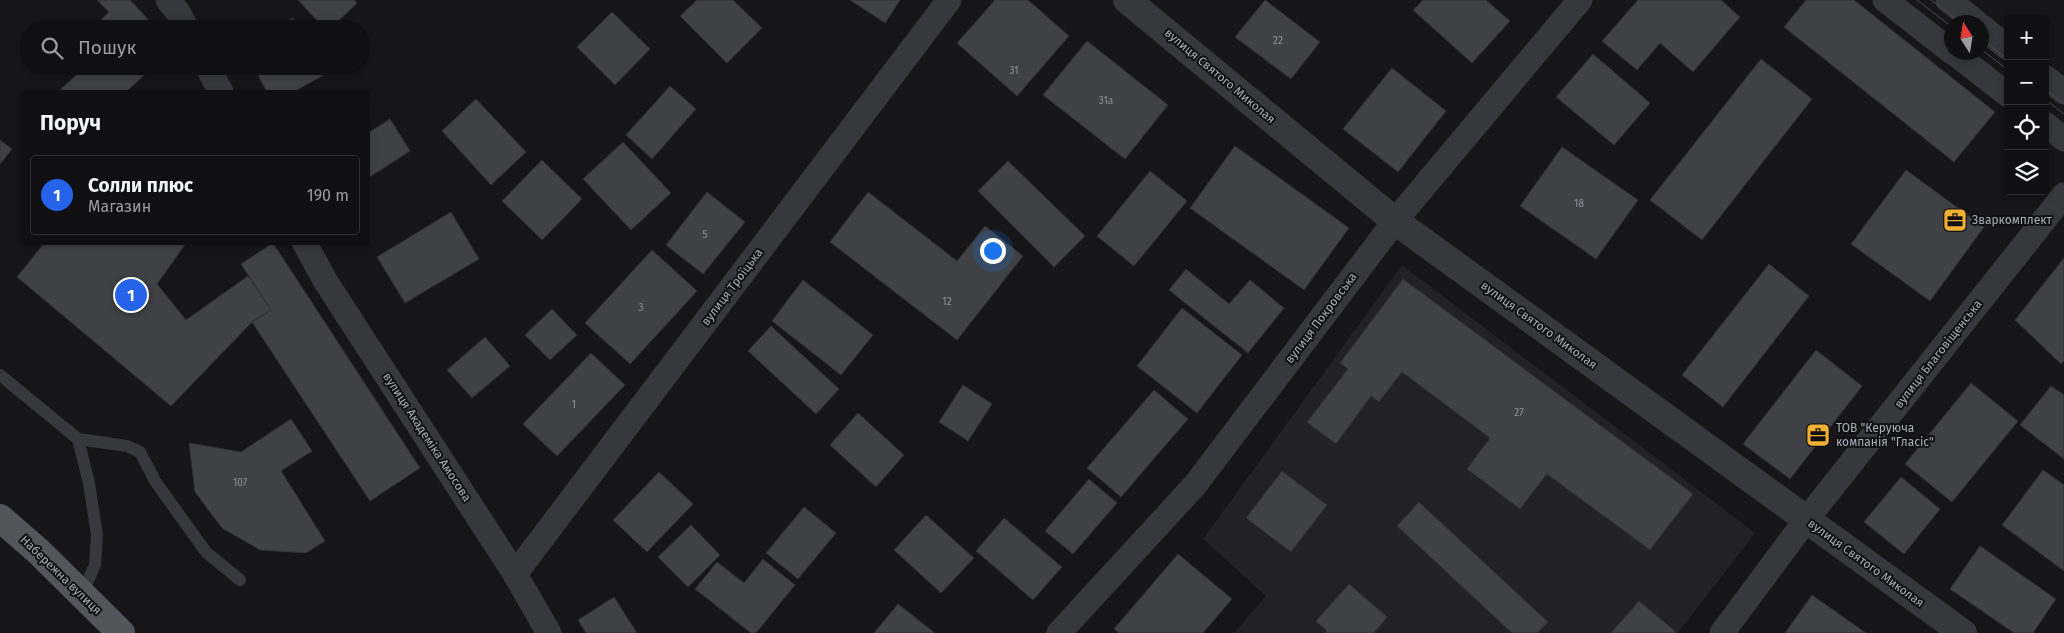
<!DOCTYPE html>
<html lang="uk">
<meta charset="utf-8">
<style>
body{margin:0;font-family:"Fira Sans",sans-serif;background:#1e1e20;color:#f1f3f6}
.controls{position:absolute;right:15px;top:15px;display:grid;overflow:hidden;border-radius:5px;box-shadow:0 2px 8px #0003}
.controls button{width:45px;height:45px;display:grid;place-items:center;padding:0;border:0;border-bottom:1px solid #303032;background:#101012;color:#f1f3f6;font:25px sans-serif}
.compass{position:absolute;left:1944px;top:15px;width:45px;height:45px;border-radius:50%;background:#101012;box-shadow:0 2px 8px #0003;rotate:348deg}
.you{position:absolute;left:992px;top:250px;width:18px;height:18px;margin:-12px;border:4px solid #fff;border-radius:50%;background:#1a73e8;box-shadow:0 0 0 8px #1a73e833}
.badge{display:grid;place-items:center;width:32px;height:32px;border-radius:50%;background:#2563eb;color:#fff;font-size:16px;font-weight:700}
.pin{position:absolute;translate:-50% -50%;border:2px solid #fff;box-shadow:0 1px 5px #0006}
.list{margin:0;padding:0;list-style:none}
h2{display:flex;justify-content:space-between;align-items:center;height:65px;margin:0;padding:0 20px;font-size:21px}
h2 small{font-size:16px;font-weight:400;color:#9c9d9f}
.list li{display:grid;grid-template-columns:32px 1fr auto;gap:15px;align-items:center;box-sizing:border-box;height:80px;margin:0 10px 10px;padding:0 10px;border:1px solid #303032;border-radius:5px}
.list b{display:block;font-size:19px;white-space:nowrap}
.list p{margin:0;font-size:16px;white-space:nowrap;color:#9c9d9f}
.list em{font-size:16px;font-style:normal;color:#9c9d9f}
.icon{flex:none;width:28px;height:28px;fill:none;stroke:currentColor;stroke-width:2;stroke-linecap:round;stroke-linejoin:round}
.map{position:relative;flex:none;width:2064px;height:633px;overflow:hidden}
.search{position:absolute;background:#101012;box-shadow:0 2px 8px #0003;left:20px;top:20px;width:350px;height:55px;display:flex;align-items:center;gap:12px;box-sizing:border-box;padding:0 18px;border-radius:28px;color:#9c9d9f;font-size:19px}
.panel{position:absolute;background:#101012;box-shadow:0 2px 8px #0003;left:20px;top:90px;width:350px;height:155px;border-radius:5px}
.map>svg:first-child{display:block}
.built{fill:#222225}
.building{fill:#404145;stroke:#303034}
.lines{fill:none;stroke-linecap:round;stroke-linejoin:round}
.service{stroke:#37383d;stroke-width:12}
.minor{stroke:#37383d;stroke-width:25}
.tertiary{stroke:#37383d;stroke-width:28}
.primary{stroke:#53555c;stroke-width:28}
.tram{stroke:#4a4c52;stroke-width:1}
.labels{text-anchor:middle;stroke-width:4;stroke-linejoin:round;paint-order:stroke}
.number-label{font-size:10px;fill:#8e929b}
.street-label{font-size:12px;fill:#a8adb8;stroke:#111113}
.poi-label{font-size:12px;fill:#a8adb8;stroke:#111113;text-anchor:start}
</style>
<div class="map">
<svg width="2064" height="633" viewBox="0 0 2064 633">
<rect width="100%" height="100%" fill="#161618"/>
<!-- built -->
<polygon class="built" points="1402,265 1755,533 1678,633 1234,633 1266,596 1203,539"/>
<!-- building -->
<g class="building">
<polygon points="97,0 130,0 157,29 92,29 109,12"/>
<polygon points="298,0 354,0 357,3 330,29 325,29"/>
<polygon points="697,0 733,0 762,28 727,63 680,16"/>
<polygon points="850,0 900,0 885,23"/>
<polygon points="995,0 1028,0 1069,36 1017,96 957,43"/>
<polygon points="1265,0 1320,42 1291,79 1235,37"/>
<polygon points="1423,0 1486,0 1510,21 1472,63 1413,10"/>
<polygon points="1638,0 1721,0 1740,17 1693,72 1660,43 1637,70 1602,41"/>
<polygon points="1806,0 1854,0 1995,112 1954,162 1784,27"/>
<polygon points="612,12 650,49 615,85 577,47"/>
<polygon points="293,18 299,29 273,29"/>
<polygon points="1087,41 1168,105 1125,159 1043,95"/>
<polygon points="1593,54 1650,103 1614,145 1556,97"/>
<polygon points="1761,59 1812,99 1702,240 1650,200"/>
<polygon points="86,66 154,66 126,92 58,92"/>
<polygon points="253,66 319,66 324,75 293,92 267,92"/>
<polygon points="1392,68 1446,111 1398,172 1343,129"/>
<polygon points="670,86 696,109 652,159 626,135"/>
<polygon points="476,99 526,152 491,185 442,131"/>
<polygon points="390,119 410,151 368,178 368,133"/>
<polygon points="0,140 12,149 0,164"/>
<polygon points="623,142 671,193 631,230 583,179"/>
<polygon points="1235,146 1349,228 1304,290 1190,208"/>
<polygon points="1562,147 1638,200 1596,259 1520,206"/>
<polygon points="542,160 582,199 542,240 502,201"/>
<polygon points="1008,161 1085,236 1054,267 978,191"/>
<polygon points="1906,170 1984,227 1930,301 1851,244"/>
<polygon points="1150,171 1187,201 1134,266 1097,236"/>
<polygon points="707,192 745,222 703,274 666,245"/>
<polygon points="868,192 957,261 985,226 1023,256 957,340 830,242"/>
<polygon points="451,212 479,259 405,303 377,257"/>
<polygon points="45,242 187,242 157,284 186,320 248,276 271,310 252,322 171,406 17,277"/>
<polygon points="273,243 420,468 370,501 252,322 271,310 241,264"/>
<polygon points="652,250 697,291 630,364 585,323"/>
<polygon points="2064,258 2064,361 2061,364 2015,320"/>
<polygon points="1769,264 1809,296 1723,407 1682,375"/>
<polygon points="1186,269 1229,304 1250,280 1284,308 1248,353 1169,290"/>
<polygon points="1403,279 1693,494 1650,550 1547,474 1520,509 1467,469 1490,438 1402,372 1379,402 1371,396 1336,444 1307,422 1348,369 1340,363"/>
<polygon points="803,280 873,335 841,375 772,321"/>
<polygon points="1182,308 1242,355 1197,413 1137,366"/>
<polygon points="552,309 577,335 550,360 525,335"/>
<polygon points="771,326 839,389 816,414 748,351"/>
<polygon points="485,337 510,366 472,398 447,370"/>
<polygon points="1816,350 1862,386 1790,479 1743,444"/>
<polygon points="591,353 625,385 557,456 523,424"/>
<polygon points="1971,383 2018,421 1952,502 1905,464"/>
<polygon points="963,385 992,404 968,441 939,422"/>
<polygon points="2051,386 2064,395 2064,459 2020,425"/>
<polygon points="1154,390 1188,419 1121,497 1087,468"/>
<polygon points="858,413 904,455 876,487 830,445"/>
<polygon points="291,419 312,451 281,471 325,541 306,553 260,550 222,528 195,492 189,443 241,452"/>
<polygon points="2043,470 2064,485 2064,571 2002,525"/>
<polygon points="1282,471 1327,505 1291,552 1246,518"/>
<polygon points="659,472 693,504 647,552 613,520"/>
<polygon points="1901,477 1940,509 1904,554 1864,522"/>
<polygon points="1089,479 1117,503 1073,554 1045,531"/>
<polygon points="1419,502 1548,622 1537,633 1512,633 1397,526"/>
<polygon points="804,507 836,533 798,579 766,553"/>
<polygon points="926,515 974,558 941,593 894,550"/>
<polygon points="1004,518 1062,567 1033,600 976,551"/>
<polygon points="691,525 720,555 688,587 658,557"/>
<polygon points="1980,546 2056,599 2033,633 2014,633 1950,589"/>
<polygon points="1178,554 1232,599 1203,633 1119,633 1114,629"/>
<polygon points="763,559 795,585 756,633 751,633 695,589 717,562 744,583"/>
<polygon points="1349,584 1387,617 1374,633 1325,633 1327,631 1316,621"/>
<polygon points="1812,595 1866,633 1785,633"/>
<polygon points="614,597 637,633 586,633 578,620"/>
<polygon points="1639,601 1676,632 1676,633 1611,633"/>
<polygon points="898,604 935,633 874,633"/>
</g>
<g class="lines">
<!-- service -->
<g class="service">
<polyline points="0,375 78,439 89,483 97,535 95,565 82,594"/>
<polyline points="78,439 127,446 140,452 155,481 206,552 240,580"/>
</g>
<!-- minor -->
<g class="minor">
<polyline points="168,0 178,12 187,29"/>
<polyline points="1885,0 1952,52"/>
<polyline points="1948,0 1976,22"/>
<polyline points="1982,27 2008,48"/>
<polyline points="1953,52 2008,95"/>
<polyline points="207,66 221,92"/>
<polyline points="2045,77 2064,92"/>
<polyline points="2045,124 2064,139"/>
<polyline points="304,242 326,282 515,574 549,633"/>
<polyline points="515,574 949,0"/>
<polyline points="1059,633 1195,485 1395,221 1580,0"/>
<polyline points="1722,633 1806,520 2064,195"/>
</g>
<!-- tertiary -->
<polyline class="tertiary" points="1127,0 1395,221 1963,633"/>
<!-- primary -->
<polyline class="primary" points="0,518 38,551 121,633"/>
<!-- tram -->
<g class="tram">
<polyline points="1917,0 1952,27"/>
<polyline points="1931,0 1960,22"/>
<polyline points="1982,39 2008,60"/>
<polyline points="1982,50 2008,70"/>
<polyline points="2045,89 2064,104"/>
<polyline points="2045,99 2064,114"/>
</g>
</g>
<!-- icons -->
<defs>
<g id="office-square" transform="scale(1.25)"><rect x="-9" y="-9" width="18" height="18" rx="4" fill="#f2b134" stroke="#111113"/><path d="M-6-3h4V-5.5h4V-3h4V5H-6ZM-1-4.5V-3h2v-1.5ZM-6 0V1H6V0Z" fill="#111"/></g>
</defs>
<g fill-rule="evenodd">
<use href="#office-square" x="1955" y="220"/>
<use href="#office-square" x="1818" y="435"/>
</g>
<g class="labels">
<!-- number labels -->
<g class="number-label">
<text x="1278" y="44">22</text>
<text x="1014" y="74">31</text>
<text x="1106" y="104">31а</text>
<text x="1579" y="207">18</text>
<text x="705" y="238">5</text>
<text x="947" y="305">12</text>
<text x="641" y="311">3</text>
<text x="574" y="408">1</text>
<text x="1519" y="416">27</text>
<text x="240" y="486">107</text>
</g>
<!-- street labels -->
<g class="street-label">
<text transform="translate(1220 76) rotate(40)" y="4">вулиця Святого Миколая</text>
<text transform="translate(732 287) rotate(-53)" y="4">вулиця Троїцька</text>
<text transform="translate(1321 318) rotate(-53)" y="4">вулиця Покровська</text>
<text transform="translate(1539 325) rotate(36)" y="4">вулиця Святого Миколая</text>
<text transform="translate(1938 354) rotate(-52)" y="4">вулиця Благовіщенська</text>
<text transform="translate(427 437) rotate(57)" y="4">вулиця Академіка Амосова</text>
<text transform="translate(1866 563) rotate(36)" y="4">вулиця Святого Миколая</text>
<text transform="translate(61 575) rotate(44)" y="4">Набережна вулиця</text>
</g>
<!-- poi labels -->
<g class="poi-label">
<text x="1972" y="224">Зваркомплект</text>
<text x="1836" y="432">ТОВ "Керуюча<tspan x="1836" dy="14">компанія "Гласіс"</tspan></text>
</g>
</g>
</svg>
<div class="controls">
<button>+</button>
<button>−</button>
<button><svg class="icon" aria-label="locate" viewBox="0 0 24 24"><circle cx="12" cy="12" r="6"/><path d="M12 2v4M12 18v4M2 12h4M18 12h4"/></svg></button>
<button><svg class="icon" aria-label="layers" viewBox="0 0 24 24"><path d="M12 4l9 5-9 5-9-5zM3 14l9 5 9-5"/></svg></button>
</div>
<svg class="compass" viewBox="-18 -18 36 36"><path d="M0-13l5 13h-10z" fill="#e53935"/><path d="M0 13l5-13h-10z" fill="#9c9d9f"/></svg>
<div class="you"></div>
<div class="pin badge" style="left:131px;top:295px">1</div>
<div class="search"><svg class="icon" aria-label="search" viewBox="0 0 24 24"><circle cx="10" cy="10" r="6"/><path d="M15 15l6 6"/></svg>Пошук</div>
<section class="panel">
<h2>Поруч<small></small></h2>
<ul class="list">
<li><span class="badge">1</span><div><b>Солли плюс</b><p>Магазин</p></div><em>190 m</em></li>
</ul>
</section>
</div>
